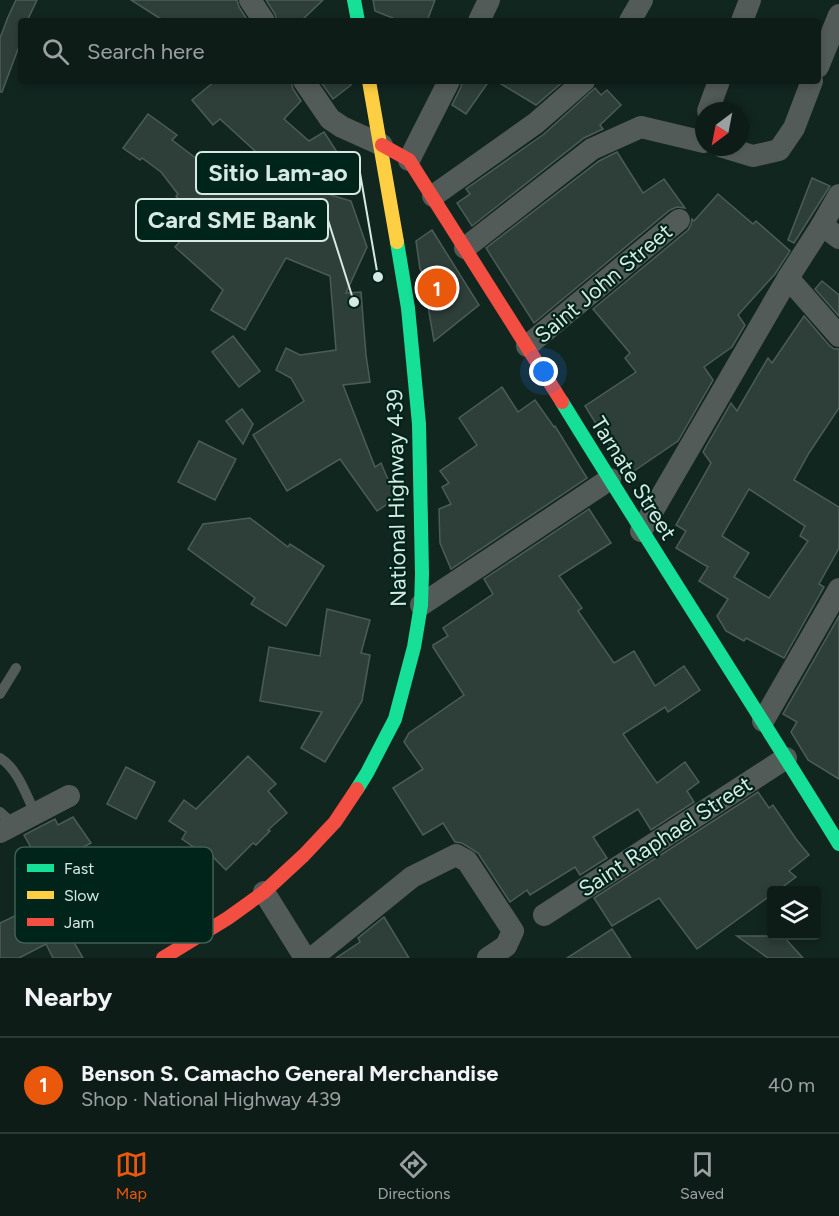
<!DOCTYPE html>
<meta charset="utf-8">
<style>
body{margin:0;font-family:Figtree,sans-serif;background:#1c2925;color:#f1f3f6}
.controls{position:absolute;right:18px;bottom:18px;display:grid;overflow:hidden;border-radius:6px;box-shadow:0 3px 9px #0003}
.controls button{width:54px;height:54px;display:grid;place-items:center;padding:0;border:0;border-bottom:2px solid #2e3a37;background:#0e1c18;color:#f1f3f6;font:30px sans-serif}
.compass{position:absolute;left:695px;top:102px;width:54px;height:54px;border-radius:50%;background:#0e1c18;box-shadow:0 3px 9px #0003;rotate:212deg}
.you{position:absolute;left:544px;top:372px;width:21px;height:21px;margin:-15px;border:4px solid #fff;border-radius:50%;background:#1a73e8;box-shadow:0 0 0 9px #1a73e833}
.badge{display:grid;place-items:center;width:39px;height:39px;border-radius:50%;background:#ea580c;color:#fff;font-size:20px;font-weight:700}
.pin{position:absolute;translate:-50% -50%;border:3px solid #fff;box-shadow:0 2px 6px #0006}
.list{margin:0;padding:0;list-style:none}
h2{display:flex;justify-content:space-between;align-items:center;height:78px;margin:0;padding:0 24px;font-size:26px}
h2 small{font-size:20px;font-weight:400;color:#9ba1a2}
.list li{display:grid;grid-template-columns:39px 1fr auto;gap:18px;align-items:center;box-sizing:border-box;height:96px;padding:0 24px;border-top:2px solid #2e3a37}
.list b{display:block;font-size:22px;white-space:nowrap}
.list p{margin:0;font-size:20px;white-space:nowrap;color:#9ba1a2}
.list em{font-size:20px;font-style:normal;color:#9ba1a2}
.icon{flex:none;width:33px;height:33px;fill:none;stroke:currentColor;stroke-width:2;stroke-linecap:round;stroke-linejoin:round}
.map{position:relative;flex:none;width:839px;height:958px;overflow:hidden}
.search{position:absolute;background:#0e1c18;box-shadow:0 3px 9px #0003;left:18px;right:18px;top:18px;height:66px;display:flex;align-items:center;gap:15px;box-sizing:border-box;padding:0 21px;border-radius:6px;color:#9ba1a2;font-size:22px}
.sheet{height:174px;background:#0e1c18}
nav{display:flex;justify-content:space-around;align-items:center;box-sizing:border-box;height:84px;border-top:2px solid #2e3a37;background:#0e1c18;font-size:16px;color:#9ba1a2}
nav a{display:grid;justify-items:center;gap:3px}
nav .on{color:#ea580c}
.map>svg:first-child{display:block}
.building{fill:#2e3e39;stroke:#4c5c56;stroke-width:1.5;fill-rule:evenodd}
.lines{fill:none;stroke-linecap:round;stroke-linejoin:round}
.lane{stroke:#535b58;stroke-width:10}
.street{stroke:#535b58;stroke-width:22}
.fast{stroke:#16e098;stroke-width:14}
.slow{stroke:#ffcf43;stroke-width:14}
.jam{stroke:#f24e42;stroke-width:14}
.labels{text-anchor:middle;stroke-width:4.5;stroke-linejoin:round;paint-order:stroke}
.street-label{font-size:22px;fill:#d6e9e2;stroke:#00241a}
.key{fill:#00241a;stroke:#405f56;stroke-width:1.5}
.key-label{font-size:16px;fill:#d6e9e2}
.leader{fill:none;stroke:#d6e9e2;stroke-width:2}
.callout-dot{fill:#d6e9e2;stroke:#00241a;stroke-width:2}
.callout{fill:#00241a;stroke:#d6e9e2;stroke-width:2}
.callout-label{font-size:24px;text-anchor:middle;font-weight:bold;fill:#d6e9e2}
</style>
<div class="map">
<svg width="839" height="958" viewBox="0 0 839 958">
<rect width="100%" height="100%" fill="#122620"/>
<!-- building -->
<g class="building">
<polygon points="16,0 37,0 27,21 21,21 21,41 2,92 0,92 0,38 8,17"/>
<polygon points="131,0 237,0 239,7 248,21 164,21"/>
<polygon points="266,0 323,0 301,21 277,21 275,14"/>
<polygon points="373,0 435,0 427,21 400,21 375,11"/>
<polygon points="215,81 291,81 293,89 301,101 284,119 309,141 324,132 337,152 315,166 330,173 321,192 351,201 367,247 346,293 361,292 366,355 370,382 343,385 375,467 381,463 396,498 377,511 340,459 287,491 253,435 304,401 291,378 276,370 286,348 300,355 336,350 330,276 286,258 245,330 211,310 223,290 175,247 198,222 176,196 178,194 161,172 142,158 140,160 123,148 148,114 177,135 172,140 197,159 213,177 234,189 255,151 220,119 213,125 192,100"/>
<polygon points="320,81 351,81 351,85 333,99"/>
<polygon points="462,81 489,81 466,114 452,105 461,87"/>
<polygon points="496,81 564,81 536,105"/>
<polygon points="595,88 601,95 607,90 621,105 600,125 603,129 584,138 472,226 457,203 470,194 466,189 544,134"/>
<polygon points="617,152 643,193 664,179 685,208 677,207 670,210 534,323 486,248 599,161"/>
<polygon points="812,178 830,186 794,243 788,240"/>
<polygon points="718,194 753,224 756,221 790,251 775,274 738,315 745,325 732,347 704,367 713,380 678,441 628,475 585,406 636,372 625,358 630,353 593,309 688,230 691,225 692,219 694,221"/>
<polygon points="432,230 479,305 434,341 425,289 431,285 420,269 416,241"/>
<polygon points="822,281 839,295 839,316 815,289"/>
<path d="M804 316 829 345 834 349H839V408L809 453 794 480 839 507V548L819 584 824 587 784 658 746 638 744 641 726 631 717 616 728 599 699 581 708 567 676 548 686 531 676 525 711 463 703 452 731 403 737 411 768 358 772 363ZM749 489 805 526 800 536 808 541 769 598 734 577 749 553 722 536Z"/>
<polygon points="233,336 260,371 239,387 212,352"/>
<polygon points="502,387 518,412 535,400 554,427 555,426 587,478 451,569 440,543 439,509 451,504 442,487 449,483 440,471 477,445 459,418"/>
<polygon points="242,409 253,424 243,444 226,421"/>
<polygon points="199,441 236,459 215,500 178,482"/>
<polygon points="589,509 611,543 559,576 582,608 578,611 614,663 634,651 655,686 684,666 700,690 668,712 665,707 623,734 657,783 685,762 699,782 687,791 694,802 651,830 638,809 593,837 607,858 580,875 575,867 530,895 527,890 510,902 478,853 462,843 455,842 443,823 423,835 393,788 423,769 404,742 409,733 464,695 433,647 433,645 448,636 443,628 493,594 484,579"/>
<polygon points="250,518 288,547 290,544 324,566 286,626 251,604 255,598 188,549 203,524"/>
<polygon points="327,609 370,620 361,653 370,655 362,701 325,762 301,748 322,712 260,701 269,647 320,656"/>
<polygon points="839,616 839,779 808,760 791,732 797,722 783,714"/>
<polygon points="248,756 276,784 268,791 287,813 268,830 270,831 256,845 253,843 226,870 205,849 202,853 182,839 186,832 169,821 184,800 196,809"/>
<polygon points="126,767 155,782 136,819 107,804"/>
<polygon points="758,792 769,808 773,805 796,839 809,855 789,871 796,877 777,891 771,891 771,895 697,949 659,898 612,926 594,898"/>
<polygon points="73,817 91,843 43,869 24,835 55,819 58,825"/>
<polygon points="50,899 62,922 83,958 53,958 46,944 19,958 0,958 0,923"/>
<polygon points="384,917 409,958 336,958 360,942 358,938"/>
<polygon points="612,929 631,958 567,958"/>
<polygon points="737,936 783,936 803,958 768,958"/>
</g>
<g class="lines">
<!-- lane -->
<g class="lane">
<polyline points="0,694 16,668"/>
<path d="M0 758C18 769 26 795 35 813"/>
<polyline points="0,812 13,824"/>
</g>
<!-- street -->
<g class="street">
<polyline points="250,0 264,21"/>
<polyline points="479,21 489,0"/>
<polyline points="630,21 642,0"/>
<polyline points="742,21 750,0"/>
<polyline points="818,67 839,15"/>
<polyline points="304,81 330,119 342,127 382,145"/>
<polyline points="708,111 719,81"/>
<polyline points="723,147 753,156 779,150 794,128 812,81"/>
<polyline points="409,160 449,81"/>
<polyline points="839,195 822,225 839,238"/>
<polyline points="433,196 536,123 584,81"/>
<polyline points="465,248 592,149 641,127 704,142"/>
<polyline points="788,278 839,336"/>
<polyline points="527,346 679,220"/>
<polyline points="641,531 788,278 822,225"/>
<polyline points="421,605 610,479"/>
<polyline points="763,721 839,589"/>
<polyline points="0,832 69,796"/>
<polyline points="264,892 305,958"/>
<polyline points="544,915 786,758"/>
<polyline points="312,958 412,877 456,855 467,861 513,931 506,946 488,958"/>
</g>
<!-- fast -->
<g class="fast">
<polyline points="354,0 358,21"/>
<path d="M562 402C653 550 748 696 839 844"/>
<polyline points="357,789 367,773 395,719 414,647 421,605 422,574 419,424 408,308 397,242"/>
</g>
<!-- slow -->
<polyline class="slow" points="369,81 397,242"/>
<!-- jam -->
<g class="jam">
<polyline points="382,145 409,160 562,402"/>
<polyline points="163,958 228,918 264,892 304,855 335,822 357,789"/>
</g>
</g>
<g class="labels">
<!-- street labels -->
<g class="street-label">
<text transform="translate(603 283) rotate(-40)" y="8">Saint John Street</text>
<text transform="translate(634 478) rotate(58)" y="8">Tarnate Street</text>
<text transform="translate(396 498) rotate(-91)" y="8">National Highway 439</text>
<text transform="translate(665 836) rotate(-33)" y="8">Saint Raphael Street</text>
</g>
</g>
<!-- legend -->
<rect x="15" y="847" width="198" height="96" rx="9" class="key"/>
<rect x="27" y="864" width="27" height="8" fill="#16e098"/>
<rect x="27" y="891" width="27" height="8" fill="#ffcf43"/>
<rect x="27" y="918" width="27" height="8" fill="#f24e42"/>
<g class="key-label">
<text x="64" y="874">Fast</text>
<text x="64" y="901">Slow</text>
<text x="64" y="928">Jam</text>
</g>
<!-- callouts -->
<path class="leader" d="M378 277L360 173M354 302L328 220"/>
<g class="callout-dot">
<circle cx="378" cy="277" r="6"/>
<circle cx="354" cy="302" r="6"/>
</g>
<g class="callout">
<rect x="196" y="152" width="164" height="42" rx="6"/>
<rect x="136" y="199" width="192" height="42" rx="6"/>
</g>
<g class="callout-label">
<text x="278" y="181">Sitio Lam-ao</text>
<text x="232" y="228">Card SME Bank</text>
</g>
</svg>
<div class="controls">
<button><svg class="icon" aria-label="layers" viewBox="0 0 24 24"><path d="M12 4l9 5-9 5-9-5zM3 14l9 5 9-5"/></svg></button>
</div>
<svg class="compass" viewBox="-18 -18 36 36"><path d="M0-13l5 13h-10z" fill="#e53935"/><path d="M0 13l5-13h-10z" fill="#9ba1a2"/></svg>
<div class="you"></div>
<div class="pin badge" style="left:437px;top:288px">1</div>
<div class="search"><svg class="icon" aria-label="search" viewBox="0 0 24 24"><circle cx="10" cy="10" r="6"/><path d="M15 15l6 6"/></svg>Search here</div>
</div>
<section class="sheet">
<h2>Nearby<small></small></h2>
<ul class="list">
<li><span class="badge">1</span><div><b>Benson S. Camacho General Merchandise</b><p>Shop · National Highway 439</p></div><em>40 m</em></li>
</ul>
</section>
<nav>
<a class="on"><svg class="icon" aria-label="map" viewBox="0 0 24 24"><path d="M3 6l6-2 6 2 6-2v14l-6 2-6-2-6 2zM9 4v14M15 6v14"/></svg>Map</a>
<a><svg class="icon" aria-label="directions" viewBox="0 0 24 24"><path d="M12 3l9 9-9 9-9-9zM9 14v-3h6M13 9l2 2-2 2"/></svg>Directions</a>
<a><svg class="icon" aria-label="saved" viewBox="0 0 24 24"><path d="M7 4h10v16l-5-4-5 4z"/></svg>Saved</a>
</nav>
